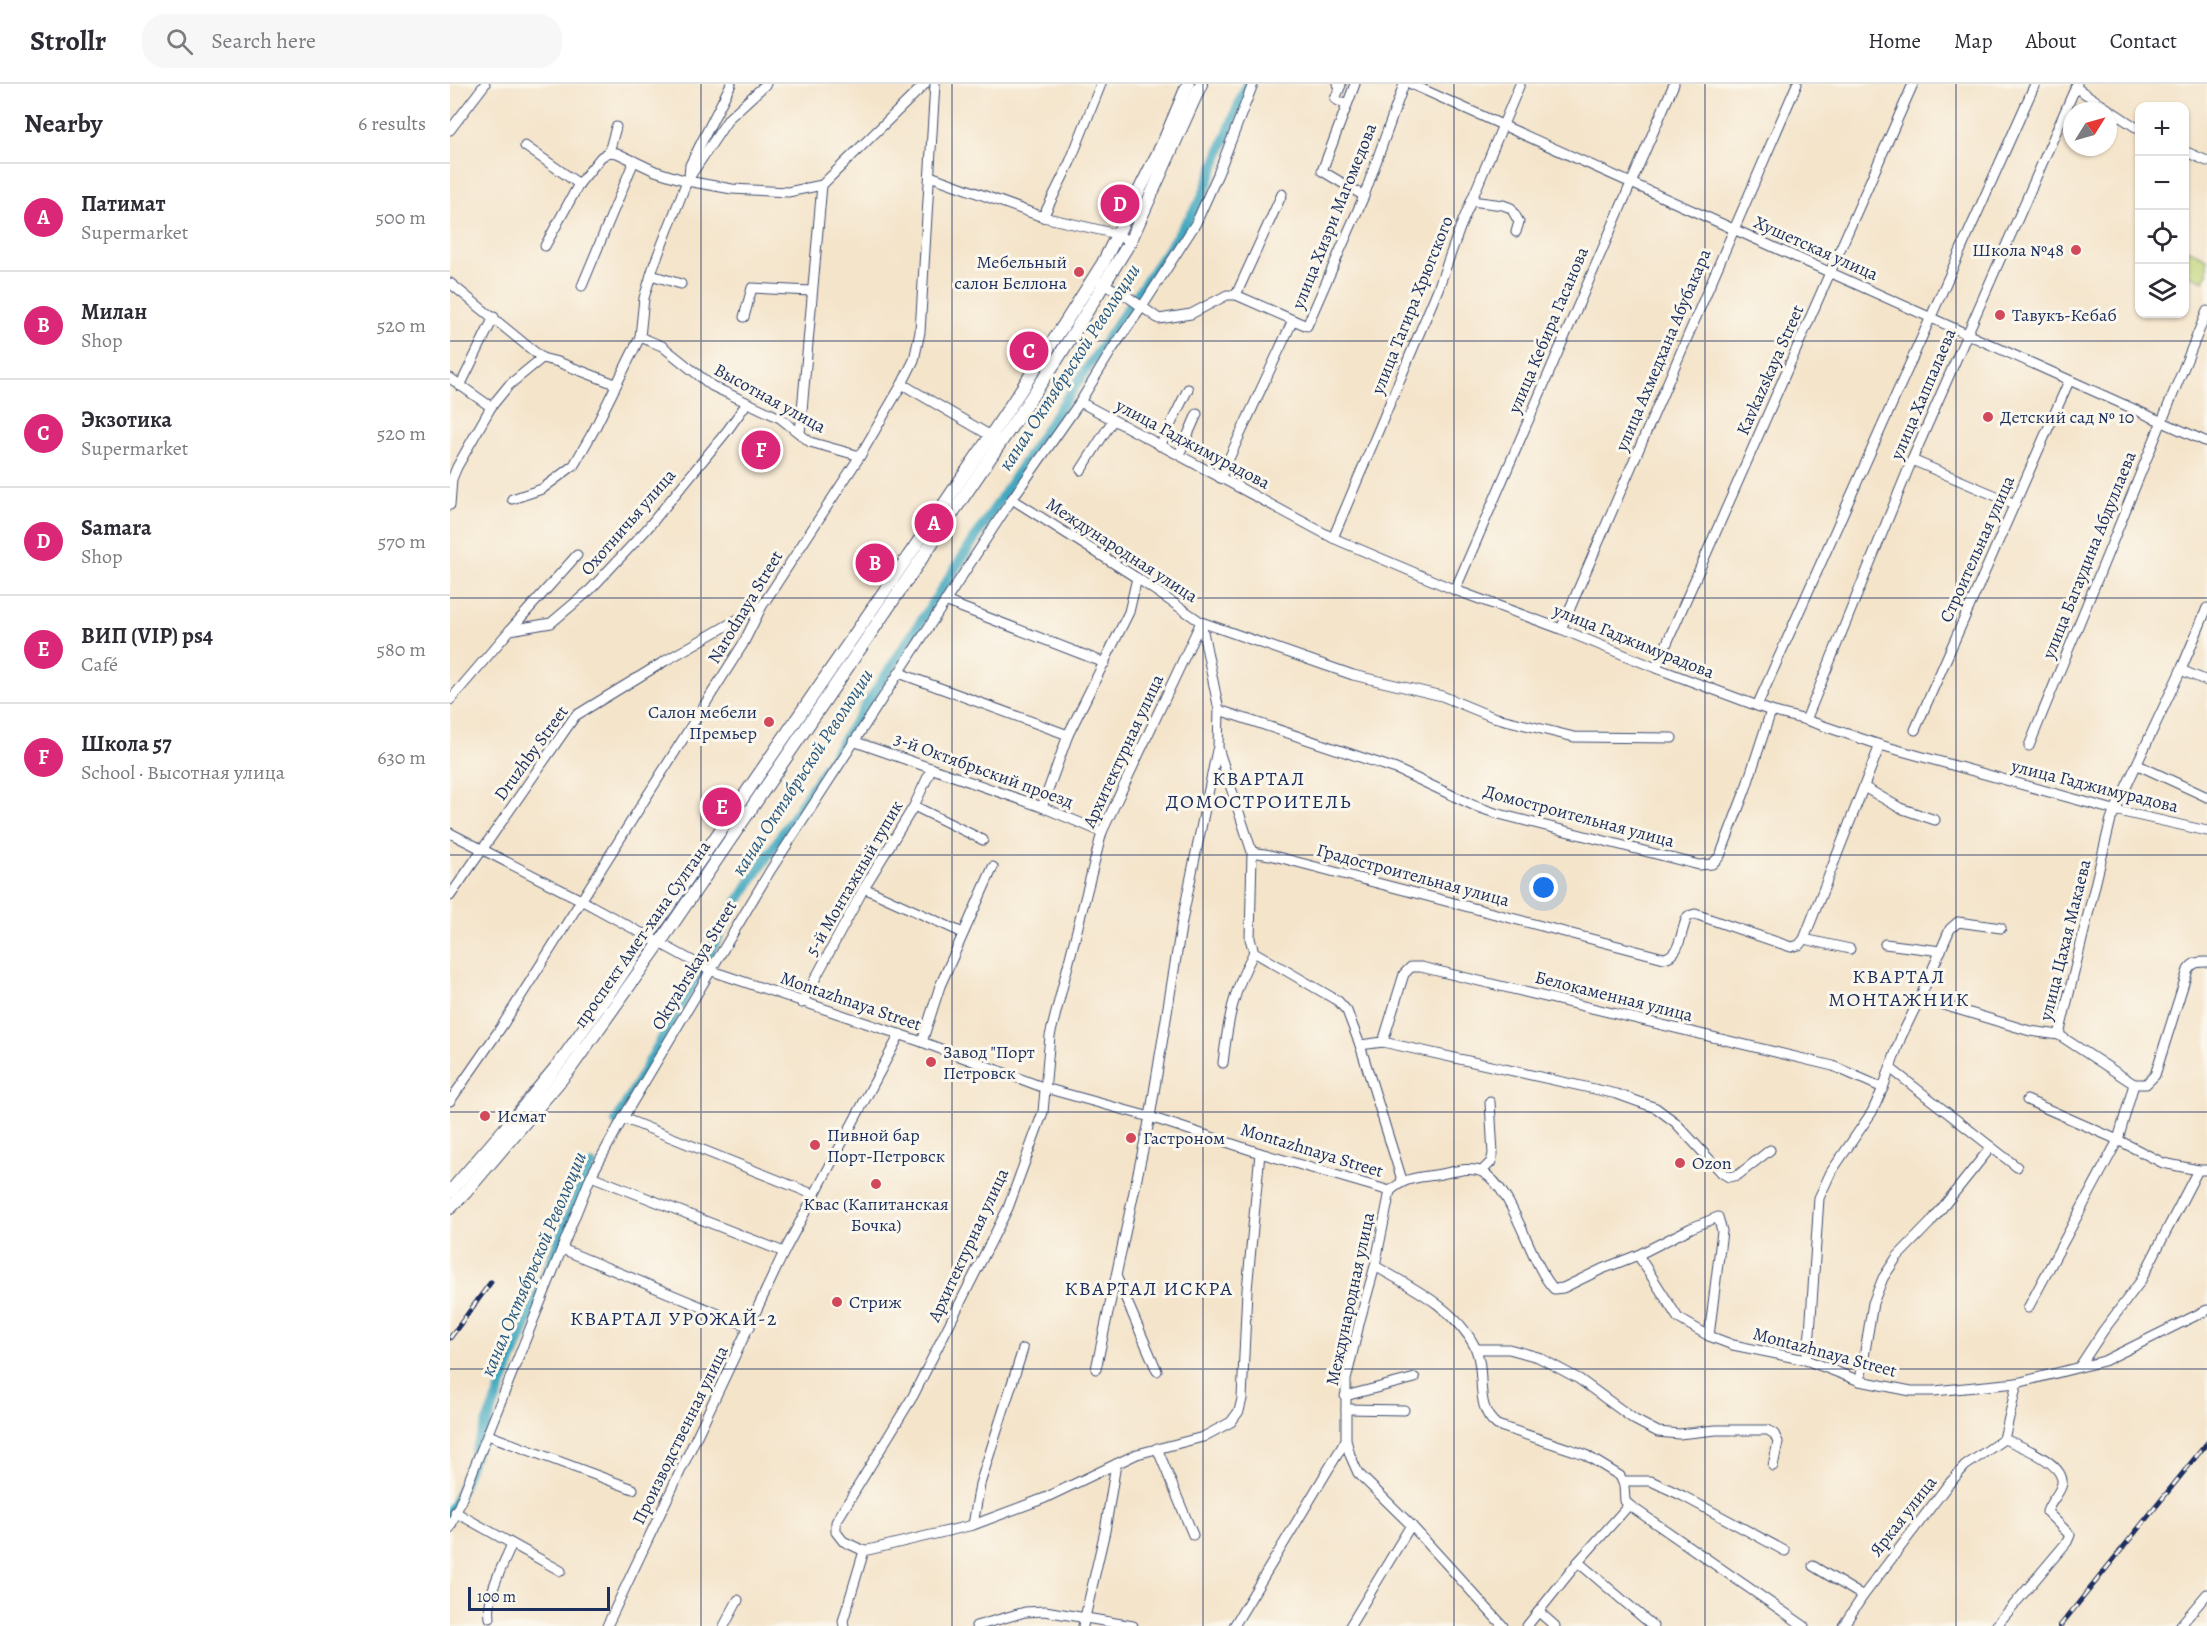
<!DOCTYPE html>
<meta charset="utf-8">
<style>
body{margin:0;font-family:Alegreya,serif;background:#f7f7f7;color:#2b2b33}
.controls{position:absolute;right:18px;top:18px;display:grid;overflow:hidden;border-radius:12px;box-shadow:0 2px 4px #0004}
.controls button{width:54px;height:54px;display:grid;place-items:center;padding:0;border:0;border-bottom:2px solid #e1e1e2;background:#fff;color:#2b2b33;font:30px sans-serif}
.compass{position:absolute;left:1613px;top:18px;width:54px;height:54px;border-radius:50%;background:#fff;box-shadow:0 2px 4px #0004;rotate:53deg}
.scale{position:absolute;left:18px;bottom:15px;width:142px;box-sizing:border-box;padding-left:6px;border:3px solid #1b2f5e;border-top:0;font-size:16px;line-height:21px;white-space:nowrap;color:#1b2f5e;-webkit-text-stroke:4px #fbf7ec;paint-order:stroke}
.you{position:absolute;left:1094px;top:804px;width:21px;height:21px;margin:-15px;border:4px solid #fff;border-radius:50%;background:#1a73e8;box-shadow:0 0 0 9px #1a73e833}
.badge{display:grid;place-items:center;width:39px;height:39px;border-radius:50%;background:#db2777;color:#fff;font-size:20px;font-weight:700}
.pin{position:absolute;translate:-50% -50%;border:3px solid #fff;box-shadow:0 2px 6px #0006}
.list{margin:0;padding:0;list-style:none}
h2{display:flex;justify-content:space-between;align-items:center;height:78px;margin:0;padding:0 24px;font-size:26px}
h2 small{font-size:20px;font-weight:400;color:#7c7c81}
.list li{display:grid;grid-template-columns:39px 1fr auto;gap:18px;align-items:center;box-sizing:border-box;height:108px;padding:0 24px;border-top:2px solid #e1e1e2}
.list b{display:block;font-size:22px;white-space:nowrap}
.list p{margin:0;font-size:20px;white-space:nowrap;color:#7c7c81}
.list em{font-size:20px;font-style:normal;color:#7c7c81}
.icon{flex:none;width:33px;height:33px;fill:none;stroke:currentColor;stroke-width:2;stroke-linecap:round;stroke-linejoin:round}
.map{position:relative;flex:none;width:1757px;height:1542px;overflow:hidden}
header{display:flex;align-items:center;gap:36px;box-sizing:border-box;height:84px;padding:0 30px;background:#fff;border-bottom:2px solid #e1e1e2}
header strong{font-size:28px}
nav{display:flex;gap:33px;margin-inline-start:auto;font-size:21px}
.search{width:420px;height:54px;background:#f7f7f7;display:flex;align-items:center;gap:15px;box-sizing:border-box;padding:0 21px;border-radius:24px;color:#7c7c81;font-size:22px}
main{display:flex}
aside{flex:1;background:#fff}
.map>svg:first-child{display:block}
.green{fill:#c1d578;stroke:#6e826b;stroke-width:1.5}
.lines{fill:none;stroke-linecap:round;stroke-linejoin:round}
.canal{stroke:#40a8c0;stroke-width:10}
.minor-casing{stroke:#3c4a6e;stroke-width:11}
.major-casing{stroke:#3c4a6e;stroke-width:14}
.minor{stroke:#fff;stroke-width:9}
.major{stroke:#fff;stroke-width:12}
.rail-casing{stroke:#1b2f5e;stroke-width:5}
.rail{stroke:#fbf7ec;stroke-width:3;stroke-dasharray:9;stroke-linecap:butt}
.grid{fill:none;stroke:#1b2f5e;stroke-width:1.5;stroke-opacity:0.55}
.poi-dot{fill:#d1495b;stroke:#fbf7ec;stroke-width:2}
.labels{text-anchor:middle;stroke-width:6;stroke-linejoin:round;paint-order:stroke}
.street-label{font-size:18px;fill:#1b2f5e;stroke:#fbf7ec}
.poi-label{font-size:18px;fill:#1b2f5e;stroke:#fbf7ec;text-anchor:start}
.water-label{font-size:20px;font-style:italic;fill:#285980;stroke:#fbf7ec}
.neighbourhood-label{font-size:20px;letter-spacing:1.5px;fill:#1b2f5e;stroke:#fbf7ec}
</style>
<header>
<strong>Strollr</strong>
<div class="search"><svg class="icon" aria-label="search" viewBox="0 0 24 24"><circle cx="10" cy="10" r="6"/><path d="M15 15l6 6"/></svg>Search here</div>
<nav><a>Home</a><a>Map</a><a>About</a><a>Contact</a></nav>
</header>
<main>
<aside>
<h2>Nearby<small>6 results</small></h2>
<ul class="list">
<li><span class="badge">A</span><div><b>Патимат</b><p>Supermarket</p></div><em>500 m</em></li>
<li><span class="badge">B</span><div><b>Милан</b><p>Shop</p></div><em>520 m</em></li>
<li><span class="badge">C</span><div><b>Экзотика</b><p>Supermarket</p></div><em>520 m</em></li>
<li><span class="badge">D</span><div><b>Samara</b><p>Shop</p></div><em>570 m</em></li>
<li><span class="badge">E</span><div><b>ВИП (VIP) ps4</b><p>Café</p></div><em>580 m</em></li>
<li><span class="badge">F</span><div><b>Школа 57</b><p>School · Высотная улица</p></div><em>630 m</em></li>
</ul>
</aside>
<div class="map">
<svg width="1757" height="1542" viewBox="0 0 1757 1542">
<rect width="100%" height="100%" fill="#fbf7ec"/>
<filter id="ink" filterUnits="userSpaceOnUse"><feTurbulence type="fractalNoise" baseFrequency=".0167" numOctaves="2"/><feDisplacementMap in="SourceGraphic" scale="12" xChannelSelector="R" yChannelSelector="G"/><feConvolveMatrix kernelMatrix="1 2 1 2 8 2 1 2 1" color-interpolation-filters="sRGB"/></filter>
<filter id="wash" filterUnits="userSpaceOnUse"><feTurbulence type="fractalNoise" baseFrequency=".008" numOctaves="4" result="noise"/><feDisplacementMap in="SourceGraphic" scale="24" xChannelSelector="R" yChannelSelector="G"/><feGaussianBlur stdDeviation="1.35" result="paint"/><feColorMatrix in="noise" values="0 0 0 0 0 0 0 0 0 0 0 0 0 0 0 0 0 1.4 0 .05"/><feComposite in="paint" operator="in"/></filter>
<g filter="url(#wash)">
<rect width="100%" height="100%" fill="#f4e4ca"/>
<!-- green -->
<polygon class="green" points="1735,164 1757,174 1757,189 1754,197 1735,189"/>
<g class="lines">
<!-- canal -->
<g class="canal">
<polyline points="166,1038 285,822 604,333 750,118 797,0"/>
<polyline points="0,1432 132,1099 142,1081"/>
</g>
</g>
</g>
<g filter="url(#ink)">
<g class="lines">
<!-- minor casing -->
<g class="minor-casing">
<g id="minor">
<polyline points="888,0 891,1 885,15 896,21"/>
<polyline points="905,0 872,87 914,112"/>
<polyline points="961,0 1757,358"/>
<polyline points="1625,3 1690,46"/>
<polyline points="0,46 35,0"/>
<polyline points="75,62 129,100 151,73 159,68 167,69 205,87 237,97 282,105 338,108 372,101 475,0"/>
<polyline points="1734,67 1757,77"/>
<polyline points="159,68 166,43"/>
<polyline points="480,92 593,133 667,150 680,158"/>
<polyline points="239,93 240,81 281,0"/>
<polyline points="1021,117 1053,121 1061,124 1069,138 1066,148"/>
<polyline points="593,133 620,78 651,0"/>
<polyline points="95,162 129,100"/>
<polyline points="201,191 231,200"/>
<polyline points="649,198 674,210 709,235 741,230 777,211 786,211 857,242 914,112 954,0"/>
<polyline points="0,199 92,274"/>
<polyline points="132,202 184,77"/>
<polyline points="786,211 832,110"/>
<polyline points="294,233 302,204 361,207"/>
<polyline points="190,253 212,262 262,302 330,334 360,358 410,372"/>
<polyline points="0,294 41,323"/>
<polyline points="452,300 546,355"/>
<polyline points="10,302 44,233"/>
<polyline points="630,318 883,454 1005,506 1111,545 1206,584 1321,627 1356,636 1430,661 1664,726 1757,747"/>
<polyline points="350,349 372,101"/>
<polyline points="710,362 738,305"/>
<polyline points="729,371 747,330"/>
<polyline points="1462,376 1565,420"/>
<polyline points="631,386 663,336"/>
<polyline points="770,394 843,236"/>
<polyline points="62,415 92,405 124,381 144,346 190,253 194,214 204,181 237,97 279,34 316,0"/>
<polyline points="562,415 687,494 751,538 769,626 768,664 802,768 800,855 804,868 888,917 897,927 910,961 952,1096"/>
<polyline points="0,421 2,395 7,383 41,323 59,301 92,274 108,278 165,300"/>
<polyline points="883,454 988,205 1010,144 1070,0"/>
<polyline points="1005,506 1224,0"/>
<polyline points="495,517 655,579"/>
<polyline points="1111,545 1347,0"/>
<polyline points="60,546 127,471"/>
<polyline points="1206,584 1463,0"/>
<polyline points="1731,586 1757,597"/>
<polyline points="449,589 618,651"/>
<polyline points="0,616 60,546 101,539 140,506 196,446 277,347 297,319"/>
<polyline points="1307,622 1585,0"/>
<polyline points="769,626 946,685 1025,722 1045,729 1249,781 1262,780 1270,772 1295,707 1321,627"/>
<polyline points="1356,636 1462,376 1627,0"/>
<polyline points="1465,646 1619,297"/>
<polyline points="403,657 592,723 652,748"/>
<polyline points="1579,662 1757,227"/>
<polyline points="1688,681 1757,713"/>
<polyline points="1414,703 1450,724 1485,736"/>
<polyline points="464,722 533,756"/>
<polyline points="592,723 618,651 679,528 687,494"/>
<path d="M0 749 131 816 259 886 472 958 595 1004 700 1033 810 1069 940 1107C957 1092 969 1094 991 1090 1003 1088 1021 1082 1032 1088 1064 1104 1080 1180 1104 1205L1113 1204 1152 1185 1188 1171 1228 1234 1259 1252 1283 1261 1356 1276 1410 1297 1461 1307H1484L1567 1299 1654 1277 1757 1226"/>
<path d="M802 768 820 771 1214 874C1232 871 1230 845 1238 832L1245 830 1341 863 1349 861 1354 855 1430 661"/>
<polyline points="414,804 513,849"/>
<polyline points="0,812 125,632 215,577 311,522"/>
<polyline points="1354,855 1400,865"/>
<polyline points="1435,860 1491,867"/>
<polyline points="1470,914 1580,947 1609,951"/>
<polyline points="352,919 414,804 464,722 482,684"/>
<polyline points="472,958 490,902 543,783"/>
<polyline points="933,958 954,890 961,883 971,883 1383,982 1433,1004"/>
<polyline points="910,961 933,958 1167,1010 1206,1024 1225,1038 1272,1089 1279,1093 1288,1091 1320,1066"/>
<path d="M773 979C778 936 783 907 804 868"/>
<polyline points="1440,984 1567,1083"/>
<path d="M1684 1000H1696L1705 991 1738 886C1743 878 1748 878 1757 878"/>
<polyline points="1577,1016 1668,1056 1713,1079 1748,1086"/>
<polyline points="0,1017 52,942 293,560 312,522 410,372 452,300 464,276 470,248 485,0"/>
<polyline points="173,1034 365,1111"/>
<polyline points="810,1069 797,1206 792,1315 789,1327 781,1338 753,1353 687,1370 595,1414 523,1441 414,1467 393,1457 386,1448 386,1438 463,1312 558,1124 593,1028 600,952 652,748 751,538 903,591 992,612 1043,633 1124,653 1222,654"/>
<polyline points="1032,1087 1041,1078 1043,1070 1040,1018"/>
<polyline points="141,1092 334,1168"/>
<polyline points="112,1165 300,1243"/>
<polyline points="1188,1171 1241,1144 1268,1133 1272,1147 1259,1252"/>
<path d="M925 1182C961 1203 1006 1224 1025 1263 1037 1289 1023 1323 1047 1341L1134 1370 1170 1392 1174 1401 1175 1417 1179 1421 1128 1478 1077 1542"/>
<polyline points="667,1194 707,1287"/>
<polyline points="1578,1224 1668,1056 1684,1000 1609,951 1661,735 1731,586 1757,524"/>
<polyline points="1026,1265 1059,1265 1088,1273 1129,1295 1185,1336 1208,1348 1229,1350 1266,1346 1318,1346 1324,1350 1328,1358 1323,1382"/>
<polyline points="1356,1276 1360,1249 1369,1114 1381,1088 1422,1028 1433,1004 1451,953 1470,914 1500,845 1508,838 1551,844"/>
<polyline points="1630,1282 1653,1247 1690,1198 1748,1086 1757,1086"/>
<polyline points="646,1285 700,1033 732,837 767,666"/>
<polyline points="1410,1297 1423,1219 1433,1194 1447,1173 1480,1139 1541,1063"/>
<polyline points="895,1312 965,1294"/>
<polyline points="896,1325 954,1326"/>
<polyline points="38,1351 183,1405"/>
<polyline points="1554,1355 1567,1299"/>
<polyline points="707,1364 743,1451"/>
<polyline points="1173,1397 1201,1397 1233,1412 1335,1467"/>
<polyline points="1179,1421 1354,1542"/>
<polyline points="5,1428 111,1487"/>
<polyline points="523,1441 530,1400 573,1265"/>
<polyline points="961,1441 1053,1542"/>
<polyline points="0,1444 141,1092 173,1034 320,787 562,415 630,318 663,264 692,223 746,139 768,90 803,0"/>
<polyline points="1128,1478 1203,1542"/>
<polyline points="1363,1482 1413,1512"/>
<polyline points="1089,1528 1105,1542"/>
<path d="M40 1534C37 1508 52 1484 62 1460"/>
<polyline points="157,1542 334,1168 450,950"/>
<polyline points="274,1542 288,1516"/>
<polyline points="394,1542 393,1537 414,1467"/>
<polyline points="526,1542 575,1528 595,1527 683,1542"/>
<polyline points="633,1542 655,1447 666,1380"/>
<polyline points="784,1542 896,1356"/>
<polyline points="900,1542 961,1441 908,1389 900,1371 896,1356 896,1296 910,1236 925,1182 940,1107"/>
<polyline points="1393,1542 1413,1512 1497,1402 1515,1382 1554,1355"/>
<path d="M1546 1542 1617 1458 1620 1451 1597 1428C1600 1417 1611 1409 1612 1399 1614 1379 1569 1361 1554 1355"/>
<polyline points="1730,1542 1757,1510"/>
</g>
</g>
<!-- major casing -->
<g class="major-casing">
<g id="major">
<polyline points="0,1108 65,1033 111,977 161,906 536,359 615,239 653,179 714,57 738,0"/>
<polyline points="0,1124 15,1109 120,985 209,860 608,274 680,158 751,0"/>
</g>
</g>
<!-- minor -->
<use href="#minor" class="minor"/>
<!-- major -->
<use href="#major" class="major"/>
<!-- rail casing -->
<g class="rail-casing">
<g id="rail">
<polyline points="0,1254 41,1198"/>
<polyline points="1610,1542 1757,1359"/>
</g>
</g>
<!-- rail -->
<use href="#rail" class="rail"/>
</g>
</g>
<!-- grid -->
<path class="grid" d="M251 0V1542M502 0V1542M753 0V1542M1004 0V1542M1255 0V1542M1506 0V1542M0 257H1757M0 514H1757M0 771H1757M0 1028H1757M0 1285H1757"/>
<!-- markers -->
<g class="poi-dot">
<circle cx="1626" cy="166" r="6"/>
<circle cx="629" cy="188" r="6"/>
<circle cx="1550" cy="231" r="6"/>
<circle cx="1538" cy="333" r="6"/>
<circle cx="319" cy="638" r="6"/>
<circle cx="481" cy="978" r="6"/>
<circle cx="35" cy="1032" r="6"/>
<circle cx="681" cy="1054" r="6"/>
<circle cx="365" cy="1061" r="6"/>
<circle cx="1230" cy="1079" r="6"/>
<circle cx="426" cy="1100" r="6"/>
<circle cx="387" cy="1218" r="6"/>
</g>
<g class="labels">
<!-- street labels -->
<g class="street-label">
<text transform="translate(884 132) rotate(-68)" y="6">улица Хизри Магомедова</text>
<text transform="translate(1366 164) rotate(24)" y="6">Хушетская улица</text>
<text transform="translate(962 221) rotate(-68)" y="6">улица Тагира Хрюгского</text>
<text transform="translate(1098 246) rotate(-67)" y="6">улица Кебира Гасанова</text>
<text transform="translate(1213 266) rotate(-67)" y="6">улица Ахмедхана Абубакара</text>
<text transform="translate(1320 286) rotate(-66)" y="6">Kavkazskaya Street</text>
<text transform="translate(1473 310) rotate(-67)" y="6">улица Хаппалаева</text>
<text transform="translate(320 314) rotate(29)" y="6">Высотная улица</text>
<text transform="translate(743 360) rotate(28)" y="6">улица Гаджимурадова</text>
<text transform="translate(178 438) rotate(-49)" y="6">Охотничья улица</text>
<text transform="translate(1527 465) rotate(-66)" y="6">Строительная улица</text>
<text transform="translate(672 466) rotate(33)" y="6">Международная улица</text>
<text transform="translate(1639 471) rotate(-68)" y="6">улица Багаудина Абдуллаева</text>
<text transform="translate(295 523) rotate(-59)" y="6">Narodnaya Street</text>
<text transform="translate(1184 557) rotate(22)" y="6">улица Гаджимурадова</text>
<text transform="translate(673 667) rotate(-65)" y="6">Архитектурная улица</text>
<text transform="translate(81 669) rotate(-54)" y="6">Druzhby Street</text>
<text transform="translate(534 686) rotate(20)" y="6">3-й Октябрьский проезд</text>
<text transform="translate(1645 702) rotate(14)" y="6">улица Гаджимурадова</text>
<text transform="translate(1129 732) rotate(15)" y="6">Домостроительная улица</text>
<text transform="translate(963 791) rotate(15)" y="6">Градостроительная улица</text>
<text transform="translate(404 794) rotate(-60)" y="6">5-й Монтажный тупик</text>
<text transform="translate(192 850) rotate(-55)" y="6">проспект Амет-хана Султана</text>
<text transform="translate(1615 856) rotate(-76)" y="6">улица Цахая Макаева</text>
<text transform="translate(244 881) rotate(-59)" y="6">Oktyabrskaya Street</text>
<text transform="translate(1164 912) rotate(14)" y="6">Белокаменная улица</text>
<text transform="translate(401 917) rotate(19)" y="6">Montazhnaya Street</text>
<text transform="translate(862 1066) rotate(17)" y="6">Montazhnaya Street</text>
<text transform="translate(518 1161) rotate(-65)" y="6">Архитектурная улица</text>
<text transform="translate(900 1215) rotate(-78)" y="6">Международная улица</text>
<text transform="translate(1375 1268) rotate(15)" y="6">Montazhnaya Street</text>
<text transform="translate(230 1351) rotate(-64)" y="6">Производственная улица</text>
<text transform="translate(1453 1432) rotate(-52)" y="6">Яркая улица</text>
</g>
<!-- poi labels -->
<g class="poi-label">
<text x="1614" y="172" text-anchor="end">Школа №48</text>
<text x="617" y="184" text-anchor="end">Мебельный<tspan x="617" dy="21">салон Беллона</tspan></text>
<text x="1562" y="237">Тавукъ-Кебаб</text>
<text x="1550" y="339">Детский сад № 10</text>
<text x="307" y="634" text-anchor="end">Салон мебели<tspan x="307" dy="21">Премьер</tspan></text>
<text x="493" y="974">Завод "Порт<tspan x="493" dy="21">Петровск</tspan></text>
<text x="47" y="1038">Исмат</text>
<text x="377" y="1057">Пивной бар<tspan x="377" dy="21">Порт-Петровск</tspan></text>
<text x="693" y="1060">Гастроном</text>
<text x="1242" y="1085">Ozon</text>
<text x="426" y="1126" text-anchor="middle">Квас (Капитанская<tspan x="426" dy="21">Бочка)</tspan></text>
<text x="399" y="1224">Стриж</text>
</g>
<!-- water labels -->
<g class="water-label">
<text transform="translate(619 283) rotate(-57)" y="7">канал Октябрьской Революции</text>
<text transform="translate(352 688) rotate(-57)" y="7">канал Октябрьской Революции</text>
<text transform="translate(83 1180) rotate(-67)" y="7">канал Октябрьской Революции</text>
</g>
<!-- neighbourhood labels -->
<g class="neighbourhood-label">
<text x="809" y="701">КВАРТАЛ<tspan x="809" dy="23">ДОМОСТРОИТЕЛЬ</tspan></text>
<text x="1449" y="899">КВАРТАЛ<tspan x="1449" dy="23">МОНТАЖНИК</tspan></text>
<text x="699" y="1211">КВАРТАЛ ИСКРА</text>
<text x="224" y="1241">КВАРТАЛ УРОЖАЙ-2</text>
</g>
</g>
</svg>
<div class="controls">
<button>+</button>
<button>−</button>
<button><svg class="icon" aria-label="locate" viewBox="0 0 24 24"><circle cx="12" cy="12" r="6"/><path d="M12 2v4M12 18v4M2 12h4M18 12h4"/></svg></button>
<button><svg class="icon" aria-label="layers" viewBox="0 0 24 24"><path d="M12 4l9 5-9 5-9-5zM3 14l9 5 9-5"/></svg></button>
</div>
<svg class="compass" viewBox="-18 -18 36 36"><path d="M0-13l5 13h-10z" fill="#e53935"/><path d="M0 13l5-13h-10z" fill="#7c7c81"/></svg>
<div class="scale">100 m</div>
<div class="you"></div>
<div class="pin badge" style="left:484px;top:439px">A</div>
<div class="pin badge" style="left:425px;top:479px">B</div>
<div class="pin badge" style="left:579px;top:267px">C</div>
<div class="pin badge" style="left:670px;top:120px">D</div>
<div class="pin badge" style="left:272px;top:723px">E</div>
<div class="pin badge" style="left:311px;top:366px">F</div>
</div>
</main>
